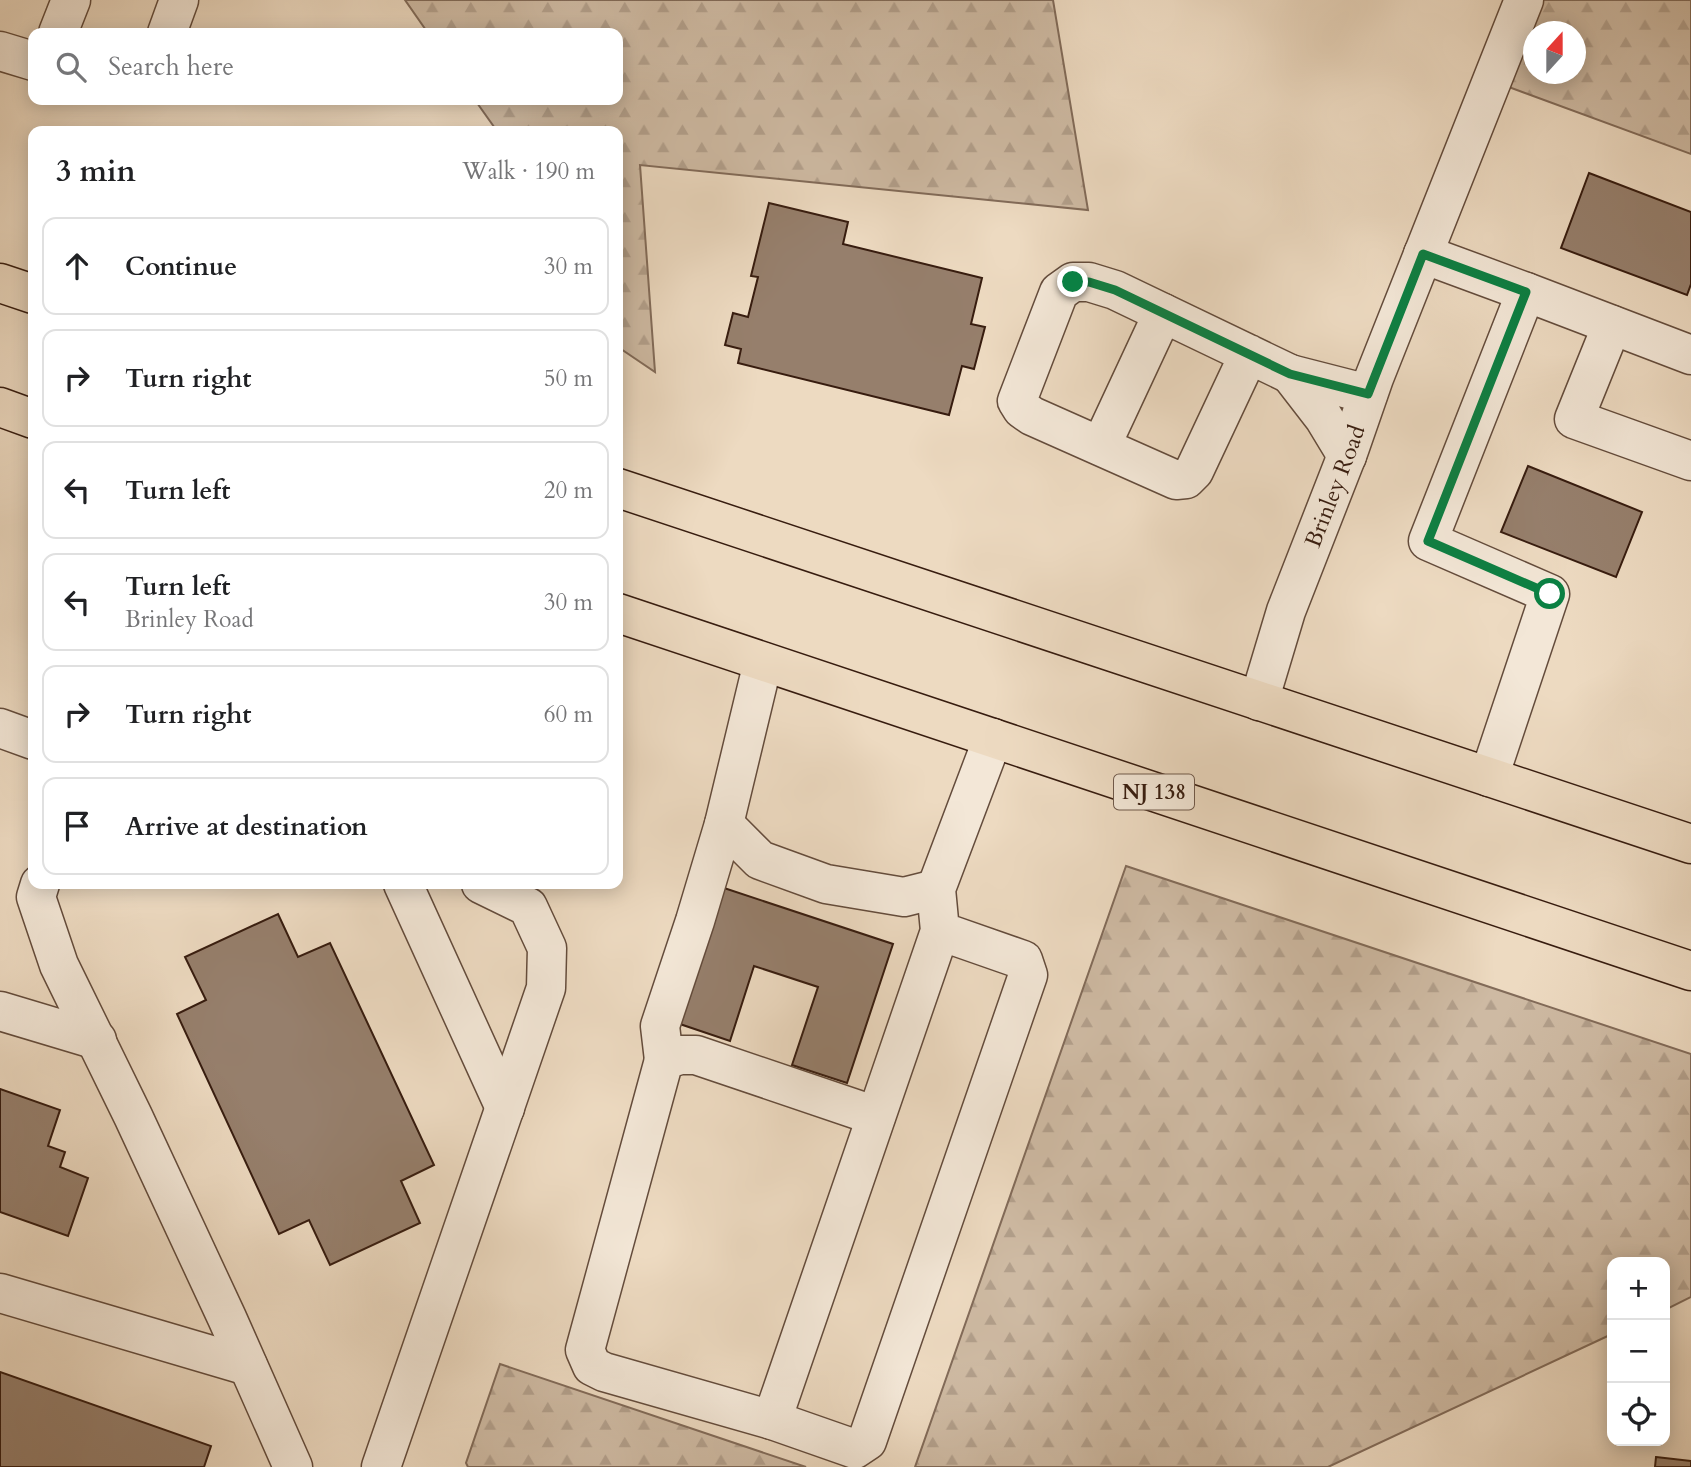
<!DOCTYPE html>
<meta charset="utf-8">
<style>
body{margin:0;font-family:Cardo,serif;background:#f6f6f6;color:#202124}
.controls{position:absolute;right:21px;bottom:21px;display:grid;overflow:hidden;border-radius:14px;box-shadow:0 4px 18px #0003}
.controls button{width:63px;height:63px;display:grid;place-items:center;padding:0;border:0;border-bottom:2px solid #e0e0e0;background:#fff;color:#202124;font:35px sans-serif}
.compass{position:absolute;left:1523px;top:21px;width:63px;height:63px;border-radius:50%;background:#fff;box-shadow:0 4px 18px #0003;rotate:21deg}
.stop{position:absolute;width:21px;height:21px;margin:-16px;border:5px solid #0b8043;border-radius:50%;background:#fff}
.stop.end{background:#0b8043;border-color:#fff;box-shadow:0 2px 7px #0008}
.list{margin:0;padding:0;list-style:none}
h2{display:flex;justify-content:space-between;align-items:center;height:91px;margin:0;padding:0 28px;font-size:30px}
h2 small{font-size:23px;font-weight:400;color:#757577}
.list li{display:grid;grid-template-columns:46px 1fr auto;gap:21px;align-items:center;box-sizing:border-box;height:98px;margin:0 14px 14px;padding:0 14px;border:2px solid #e0e0e0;border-radius:14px}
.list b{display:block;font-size:26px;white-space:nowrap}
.list p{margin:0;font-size:23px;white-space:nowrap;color:#757577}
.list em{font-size:23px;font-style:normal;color:#757577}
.icon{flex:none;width:38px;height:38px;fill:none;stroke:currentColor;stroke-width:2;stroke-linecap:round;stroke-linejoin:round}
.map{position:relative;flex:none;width:1691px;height:1467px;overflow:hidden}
.search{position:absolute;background:#fff;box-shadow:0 4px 18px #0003;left:28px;top:28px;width:595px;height:77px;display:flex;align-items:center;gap:18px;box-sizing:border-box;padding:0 24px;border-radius:14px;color:#757577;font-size:26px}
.panel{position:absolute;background:#fff;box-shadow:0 4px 18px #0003;left:28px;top:126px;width:595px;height:763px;border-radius:14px}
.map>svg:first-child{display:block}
.forest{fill:url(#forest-firs);stroke:#826b59;stroke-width:2;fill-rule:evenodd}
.building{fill:#967f6c;stroke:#371c0f;stroke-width:2}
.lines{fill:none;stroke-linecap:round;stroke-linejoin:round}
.minor-casing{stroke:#644c3c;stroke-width:41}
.highway-casing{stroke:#371c0f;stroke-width:41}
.minor{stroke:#f3e7d7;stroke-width:38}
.highway{stroke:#eddac1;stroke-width:38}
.route{stroke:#0b8043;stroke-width:9}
.labels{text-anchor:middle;stroke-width:5;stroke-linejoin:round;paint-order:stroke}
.shield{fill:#f3e7d7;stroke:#6f594b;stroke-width:2}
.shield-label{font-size:21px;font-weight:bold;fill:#371c0f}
.street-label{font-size:23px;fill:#371c0f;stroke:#f3e7d7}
</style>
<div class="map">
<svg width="1691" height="1467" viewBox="0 0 1691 1467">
<defs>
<pattern id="forest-firs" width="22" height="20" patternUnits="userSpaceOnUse" patternTransform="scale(1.75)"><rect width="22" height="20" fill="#cebaa3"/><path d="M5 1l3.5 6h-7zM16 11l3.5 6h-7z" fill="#b29f8b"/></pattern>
</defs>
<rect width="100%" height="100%" fill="#eddac1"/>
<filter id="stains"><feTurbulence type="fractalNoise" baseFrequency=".00286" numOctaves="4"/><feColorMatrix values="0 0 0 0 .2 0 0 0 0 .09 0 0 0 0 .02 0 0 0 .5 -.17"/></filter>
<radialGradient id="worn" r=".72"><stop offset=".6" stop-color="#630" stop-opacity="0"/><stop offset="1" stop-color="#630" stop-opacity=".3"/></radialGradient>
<!-- forest -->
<g class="forest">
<polygon points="405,0 1053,0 1088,210 640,165 655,372 618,347 618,131 497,131 475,100 618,100 618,33 428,33"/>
<path d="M1522 0H1691V154L1487 79ZM1534 32H1576V74H1534Z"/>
<polygon points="1126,866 1691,1054 1691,1297 1665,1310 1665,1262 1612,1262 1612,1334 1328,1467 915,1467"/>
<polygon points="500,1364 806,1467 468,1467 466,1463"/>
</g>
<!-- building -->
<g class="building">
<polygon points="1589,173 1691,212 1691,284 1687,295 1561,248"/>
<polygon points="769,203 848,222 843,244 982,278 971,324 985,327 974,369 962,366 949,415 738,363 741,349 725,345 733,313 748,317 758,277 751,276"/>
<polygon points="1528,466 1642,512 1616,577 1501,532"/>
<polygon points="718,886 893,944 847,1083 792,1065 818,987 754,966 730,1041 674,1022"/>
<polygon points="278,914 298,957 330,943 434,1165 401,1181 420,1223 330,1265 309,1220 279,1234 177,1014 206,1000 185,957"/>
<polygon points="0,1089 60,1110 48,1146 65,1152 60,1167 88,1178 68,1236 0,1212"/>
<polygon points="0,1372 211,1446 204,1467 0,1467"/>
<polygon points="1656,1457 1691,1461 1691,1467 1655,1467"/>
</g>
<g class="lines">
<!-- minor casing -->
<g class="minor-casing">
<g id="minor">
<polyline points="58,33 71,0"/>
<polyline points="167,33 179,0"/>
<polyline points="0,51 33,61"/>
<polyline points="1423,254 1526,292"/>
<polyline points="1612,325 1574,419 1691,461"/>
<polyline points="1249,354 1194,471 1186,479 1176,480 1032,416 1022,409 1017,401 1059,292 1073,282 1089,282 1115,290 1290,374"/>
<polyline points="1101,446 1163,313"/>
<polyline points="1347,456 1324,418 1290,374 1368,394"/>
<path id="s1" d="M1259 701 1286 611 1349 450 1374 378 1524 0"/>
<polyline points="0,728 33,740"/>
<polyline points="1489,777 1550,594 1428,541 1526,292 1691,355"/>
<polyline points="724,824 760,860 826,884 904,897 936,889"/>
<polyline points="40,884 36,897 59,965 133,1116 227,1318 293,1467"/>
<polyline points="403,884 505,1108"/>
<polyline points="940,931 1023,960 1028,975 867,1441 855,1449 772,1420 940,931 936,889 993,738"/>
<polyline points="0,1011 97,1040"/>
<polyline points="664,1060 660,1026 695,921 724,824 763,662"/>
<polyline points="0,1293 248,1366"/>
<polyline points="772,1420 604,1372 592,1366 585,1350 664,1060 680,1055 696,1055 876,1116"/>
<polyline points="381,1467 546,988 547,948 528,907 481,884"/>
</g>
</g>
<!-- highway casing -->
<g class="highway-casing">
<g id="highway">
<polyline points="0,283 33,294"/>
<polyline points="0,407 33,419"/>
<polyline points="618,488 1691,844"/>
<polyline points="618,613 1691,971"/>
</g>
</g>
<!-- minor -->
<use href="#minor" class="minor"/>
<!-- highway -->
<use href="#highway" class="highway"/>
</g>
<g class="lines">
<!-- route -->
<polyline class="route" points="1073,282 1089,282 1115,290 1290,374 1368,394 1423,254 1526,292 1428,541 1550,594"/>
</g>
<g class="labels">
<!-- shield labels -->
<rect class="shield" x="1114" y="774.5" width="80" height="35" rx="5"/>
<g class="shield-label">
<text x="1154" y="799">NJ 138</text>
</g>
<!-- street labels -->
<g class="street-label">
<text dy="8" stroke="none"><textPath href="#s1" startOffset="228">Brinley Road</textPath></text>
</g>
</g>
<rect width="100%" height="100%" filter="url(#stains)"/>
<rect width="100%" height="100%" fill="url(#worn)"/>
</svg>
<div class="controls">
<button>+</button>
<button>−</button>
<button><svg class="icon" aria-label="locate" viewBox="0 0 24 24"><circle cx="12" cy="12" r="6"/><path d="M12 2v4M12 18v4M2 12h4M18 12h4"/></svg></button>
</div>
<svg class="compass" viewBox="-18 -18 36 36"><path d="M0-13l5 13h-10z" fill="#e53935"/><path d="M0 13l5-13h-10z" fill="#757577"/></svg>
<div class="stop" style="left:1550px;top:594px"></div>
<div class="stop end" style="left:1073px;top:282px"></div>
<div class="search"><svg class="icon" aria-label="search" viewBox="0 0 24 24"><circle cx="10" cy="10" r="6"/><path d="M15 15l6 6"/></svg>Search here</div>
<section class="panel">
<h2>3 min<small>Walk · 190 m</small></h2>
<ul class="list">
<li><svg class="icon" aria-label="ahead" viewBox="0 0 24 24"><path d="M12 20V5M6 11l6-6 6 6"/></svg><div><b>Continue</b></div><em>30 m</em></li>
<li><svg class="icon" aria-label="right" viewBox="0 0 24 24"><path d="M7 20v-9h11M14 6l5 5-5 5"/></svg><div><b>Turn right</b></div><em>50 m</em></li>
<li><svg class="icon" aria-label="left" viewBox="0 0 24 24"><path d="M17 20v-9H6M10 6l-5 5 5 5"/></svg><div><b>Turn left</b></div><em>20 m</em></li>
<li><svg class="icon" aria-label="left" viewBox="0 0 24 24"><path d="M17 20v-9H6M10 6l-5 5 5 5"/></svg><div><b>Turn left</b><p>Brinley Road</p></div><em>30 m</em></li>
<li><svg class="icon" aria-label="right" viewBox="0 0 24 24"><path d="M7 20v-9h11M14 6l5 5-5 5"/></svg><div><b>Turn right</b></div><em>60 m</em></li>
<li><svg class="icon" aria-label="arrive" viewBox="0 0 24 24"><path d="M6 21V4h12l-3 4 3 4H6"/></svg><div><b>Arrive at destination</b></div></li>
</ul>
</section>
</div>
